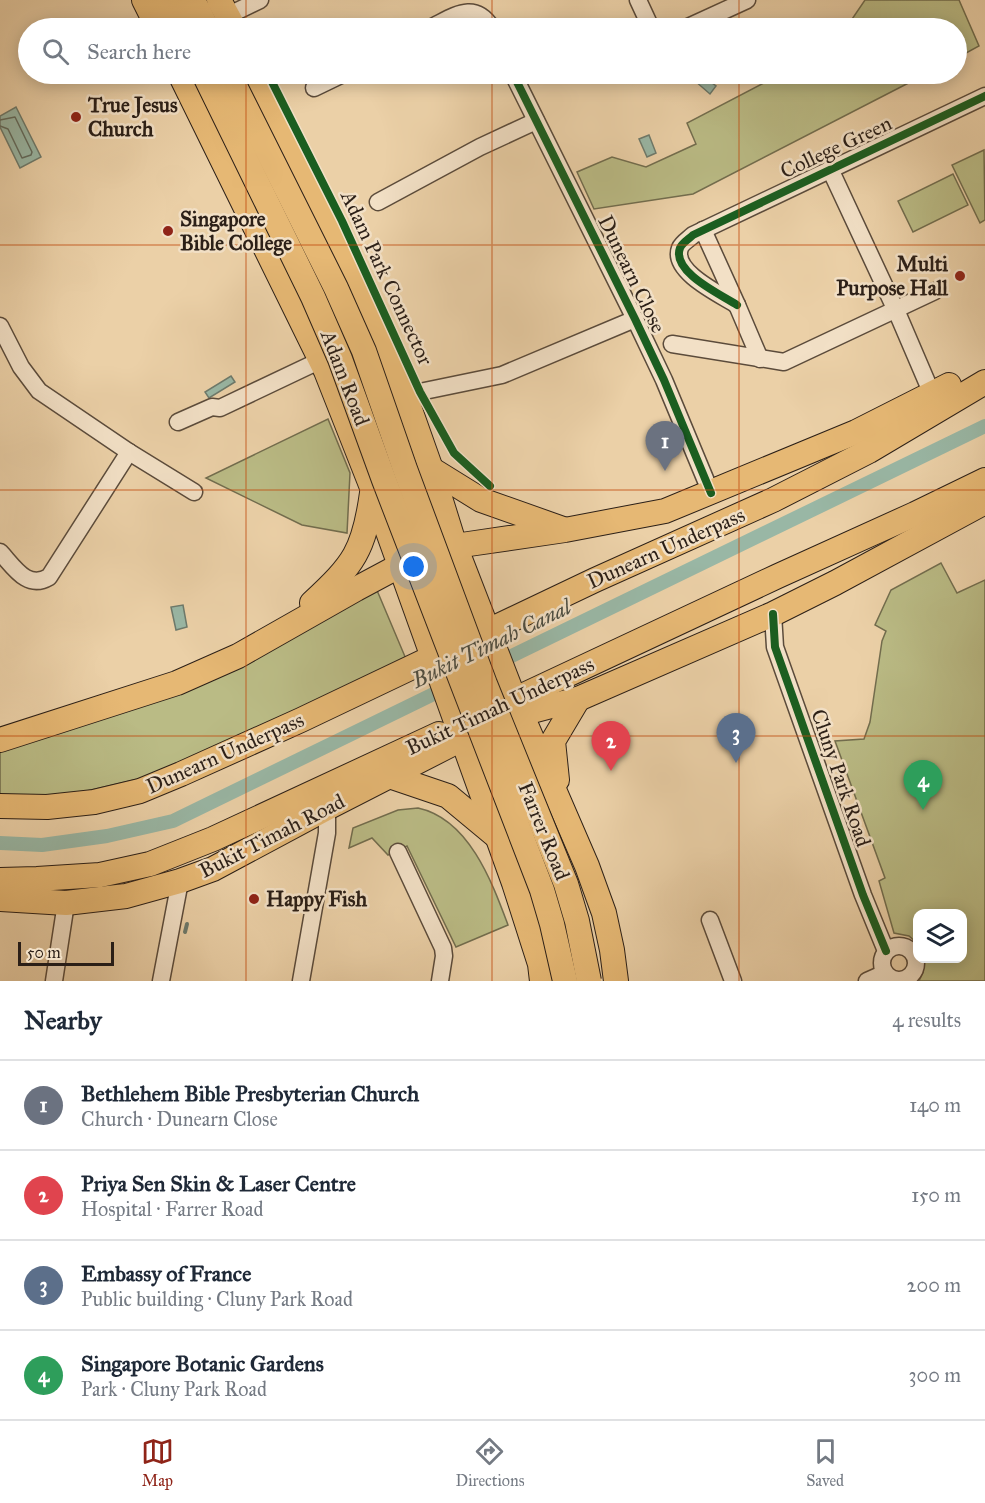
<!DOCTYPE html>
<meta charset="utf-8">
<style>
body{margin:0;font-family:"IM FELL Great Primer",serif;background:#f2f2f3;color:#1f2937}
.controls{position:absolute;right:18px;bottom:18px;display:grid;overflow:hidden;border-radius:12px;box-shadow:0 3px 15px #0003}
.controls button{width:54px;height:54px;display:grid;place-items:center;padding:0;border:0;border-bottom:2px solid #e0e1e3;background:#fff;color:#1f2937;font:30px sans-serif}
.scale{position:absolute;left:18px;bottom:15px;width:96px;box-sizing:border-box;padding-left:6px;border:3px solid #2b1f17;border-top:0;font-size:16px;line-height:21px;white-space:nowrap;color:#2b1f17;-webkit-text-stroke:4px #f2e0c6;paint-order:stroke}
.you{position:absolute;left:414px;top:567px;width:21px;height:21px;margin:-15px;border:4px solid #fff;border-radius:50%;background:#1a73e8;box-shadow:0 0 0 9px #1a73e833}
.badge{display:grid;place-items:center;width:39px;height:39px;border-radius:50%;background:#8f2418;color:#fff;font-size:20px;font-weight:700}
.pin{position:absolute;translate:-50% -50px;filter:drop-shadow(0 2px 3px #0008)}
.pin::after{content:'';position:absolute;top:32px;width:21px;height:18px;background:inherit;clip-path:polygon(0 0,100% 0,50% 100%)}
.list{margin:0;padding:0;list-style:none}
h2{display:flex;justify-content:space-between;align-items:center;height:78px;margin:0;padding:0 24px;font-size:26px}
h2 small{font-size:20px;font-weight:400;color:#747a83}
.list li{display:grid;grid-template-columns:39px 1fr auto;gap:18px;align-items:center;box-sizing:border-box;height:90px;padding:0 24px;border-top:2px solid #e0e1e3}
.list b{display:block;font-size:22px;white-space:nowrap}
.list p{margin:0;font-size:20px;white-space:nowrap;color:#747a83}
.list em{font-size:20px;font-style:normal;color:#747a83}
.icon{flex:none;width:33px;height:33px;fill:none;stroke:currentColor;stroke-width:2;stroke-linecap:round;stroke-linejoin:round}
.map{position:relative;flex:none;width:985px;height:981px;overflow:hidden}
.search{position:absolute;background:#fff;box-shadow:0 3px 15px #0003;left:18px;right:18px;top:18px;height:66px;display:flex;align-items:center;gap:15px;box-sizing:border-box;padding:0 21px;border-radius:33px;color:#747a83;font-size:22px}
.sheet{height:438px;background:#fff}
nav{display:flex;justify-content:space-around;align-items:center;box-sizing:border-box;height:84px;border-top:2px solid #e0e1e3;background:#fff;font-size:16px;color:#747a83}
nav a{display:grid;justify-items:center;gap:3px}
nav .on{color:#8f2418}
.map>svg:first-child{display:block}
.green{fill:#babb85;stroke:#726d4e;stroke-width:1.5}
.water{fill:#99b7a5;stroke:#6d7a6c;stroke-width:1.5}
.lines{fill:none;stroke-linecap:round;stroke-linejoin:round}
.shore{stroke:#626b5e;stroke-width:1.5}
.stream{stroke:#6d7a6c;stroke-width:4}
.canal{stroke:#99b7a5;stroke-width:14}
.minor-casing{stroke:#5b4b3b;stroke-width:19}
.highway-casing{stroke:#2b1f17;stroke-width:26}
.minor{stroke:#f2e0c6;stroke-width:16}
.highway{stroke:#e6b874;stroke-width:24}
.highway-bridge-casing{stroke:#2b1f17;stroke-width:26;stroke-linecap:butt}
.highway-bridge{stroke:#e6b874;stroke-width:24}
.cycleway-casing{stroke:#f2e0c6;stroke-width:11}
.cycleway{stroke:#1b5e20;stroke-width:8}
.grid{fill:none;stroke:#c24d0e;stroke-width:1.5;stroke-opacity:0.55}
.poi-dot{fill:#8f2418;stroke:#f2e0c6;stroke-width:2}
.labels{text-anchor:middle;stroke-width:5;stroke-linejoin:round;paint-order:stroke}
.poi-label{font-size:21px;font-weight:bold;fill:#2b1f17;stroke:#f2e0c6;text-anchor:start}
.street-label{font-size:21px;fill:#2b1f17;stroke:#f2e0c6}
.water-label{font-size:22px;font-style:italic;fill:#4c4d42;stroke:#f2e0c6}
</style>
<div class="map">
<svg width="985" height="981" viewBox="0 0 985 981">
<rect width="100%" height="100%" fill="#ebd0a7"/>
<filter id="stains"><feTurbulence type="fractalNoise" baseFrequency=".00333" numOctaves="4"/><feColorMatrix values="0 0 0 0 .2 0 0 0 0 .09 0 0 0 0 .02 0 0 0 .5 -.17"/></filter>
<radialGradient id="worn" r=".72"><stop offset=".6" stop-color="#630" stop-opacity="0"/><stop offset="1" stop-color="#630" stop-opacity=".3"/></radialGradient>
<!-- green -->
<g class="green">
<polygon points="865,0 959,0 979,46 957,58 956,28 846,28"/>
<polygon points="781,74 926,74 693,194 594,209 577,172 612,157 646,167 696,144 687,123"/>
<polygon points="984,150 985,220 980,223 952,165"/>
<polygon points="953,174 968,205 913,232 898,201"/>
<polygon points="328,419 350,473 347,533 302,525 206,478"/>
<polygon points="941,563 957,593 985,580 985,981 919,981 923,972 923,959 962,958 962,914 918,914 917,943 909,936 894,933 879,881 885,878 835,741 864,739 870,722 882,641 886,631 875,625 891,590"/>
<polygon points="376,588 406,659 155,775 70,795 0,796 0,748"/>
<path d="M418 808C469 819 492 882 508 925L456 947 407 846 388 855 372 838 349 848 353 828 398 810Z"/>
</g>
<!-- water -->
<g class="water">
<polygon points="700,74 716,86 710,94 695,81"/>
<polygon points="16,107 41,157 20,168 0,127 0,116"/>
<polygon points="649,135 656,153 647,157 639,139"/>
<polygon points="231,376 235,382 209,398 205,392"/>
<polygon points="183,605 187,627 176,630 171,607"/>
</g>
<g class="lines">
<!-- shore -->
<polyline class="shore" points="0,120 15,117 32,152 31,155 22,158 8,129 0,126"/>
<!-- stream -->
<polyline class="stream" points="185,932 187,924"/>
<!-- canal -->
<g class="canal">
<polyline points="495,664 985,426"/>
<polyline points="0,843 42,845 107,836 173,821 450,686"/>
</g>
<!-- minor casing -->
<g class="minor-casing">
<g id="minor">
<polyline points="638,0 651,28"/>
<polyline points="227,16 260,0"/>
<path d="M430 28C455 16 474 0 492 28"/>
<polyline points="686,28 747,0"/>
<polyline points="513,74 635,319 664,380 711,493"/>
<polyline points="590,74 591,74"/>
<polyline points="314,88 343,74"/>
<polyline points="830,169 899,317 932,394"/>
<polyline points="378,202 480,147 536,121"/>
<polyline points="703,230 737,305 760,359"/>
<path d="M737 305C722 295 671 272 680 248 682 243 689 239 693 235L985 96"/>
<polyline points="0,326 21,367 39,391 129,452 194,492"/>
<polyline points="672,344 784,362 935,291"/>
<polyline points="405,395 502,375 635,319"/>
<polyline points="178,422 212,407 220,408 321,360"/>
<path d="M0 552C14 567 27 590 49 577L129 452"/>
<polyline points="773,614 775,647 863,895 886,951"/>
<polyline points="398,852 443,948 444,956 440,981"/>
<polyline points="710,920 733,981"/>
<circle cx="899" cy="963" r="17"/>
<polyline points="54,981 66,903"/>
<polyline points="161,981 180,881"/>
<polyline points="301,981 327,833 327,808"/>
<polyline points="867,981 885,973"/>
</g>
</g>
<!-- highway casing -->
<g class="highway-casing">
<g id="highway">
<polyline points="144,0 158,28"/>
<polyline points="168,0 182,28"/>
<polyline points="193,0 207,28"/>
<polyline points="219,0 234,28"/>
<polyline points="180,74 326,371 373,490 514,883 540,964 542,981"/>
<polyline points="256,74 360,282 402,387 431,469 455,546 510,688 587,866 604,913 612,950 616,981"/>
<polyline points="431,469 481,500 563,529"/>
<path d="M312 603C354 564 364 551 372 493"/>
<polyline points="490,711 778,576 915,514 985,480"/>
<polyline points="0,740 177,683 238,656 356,589 399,566 455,546 565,530 665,511 856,432 949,385"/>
<polyline points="389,776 448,796 495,835"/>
<polyline points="557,780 553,741 578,699"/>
<polyline points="0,806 47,807 94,802 140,791 181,774 301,720 595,580 773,500 869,451 985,382"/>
<polyline points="0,880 37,879 100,875 150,864 213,839 439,734"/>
<polyline points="0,899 66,903 126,896 180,881 213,869 327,808 450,745 521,714 578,699 773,614 835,583 985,502"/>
</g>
</g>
<!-- minor -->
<use href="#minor" class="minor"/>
<!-- highway -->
<use href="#highway" class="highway"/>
<!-- highway-bridge casing -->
<g class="highway-bridge-casing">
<g id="highway-bridge">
<polyline points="204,74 313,297 340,359 384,480 542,890 552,924 565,981"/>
<polyline points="229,74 336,288 364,351 405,469 485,684 566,884 577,921 589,981"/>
</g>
</g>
<!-- highway-bridge -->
<use href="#highway-bridge" class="highway-bridge"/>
<!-- cycleway casing -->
<g class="cycleway-casing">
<g id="cycleway">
<polyline points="268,74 342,221 420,392 454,453 490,486"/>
<polyline points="513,74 635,319 664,380 711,493"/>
<path d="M737 305C722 295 671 272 680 248 682 243 689 239 693 235L985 96"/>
<polyline points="773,614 775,647 863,895 886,951"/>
</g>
</g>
<!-- cycleway -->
<use href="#cycleway" class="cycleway"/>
</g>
<!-- grid -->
<path class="grid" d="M246 0V28M492 0V28M739 0V28M246 74V981M492 74V981M739 74V981M0 245H985M0 490H985M0 736H985"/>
<!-- markers -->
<g class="poi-dot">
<circle cx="76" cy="117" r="6"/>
<circle cx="168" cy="231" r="6"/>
<circle cx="960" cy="276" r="6"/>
<circle cx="254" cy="899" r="6"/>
</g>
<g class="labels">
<!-- poi labels -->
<g class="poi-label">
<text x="88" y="112">True Jesus<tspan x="88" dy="24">Church</tspan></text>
<text x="180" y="226">Singapore<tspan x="180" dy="24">Bible College</tspan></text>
<text x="948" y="271" text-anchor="end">Multi<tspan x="948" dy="24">Purpose Hall</tspan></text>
<text x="266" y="906">Happy Fish</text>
</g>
<!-- street labels -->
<g class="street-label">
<text transform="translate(836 147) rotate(-25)" y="7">College Green</text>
<text transform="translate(632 274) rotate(64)" y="7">Dunearn Close</text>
<text transform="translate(387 278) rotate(65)" y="7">Adam Park Connector</text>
<text transform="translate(345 378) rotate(69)" y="7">Adam Road</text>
<text transform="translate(666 548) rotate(-24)" y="7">Dunearn Underpass</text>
<text transform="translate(500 706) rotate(-25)" y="7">Bukit Timah Underpass</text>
<text transform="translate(225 753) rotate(-24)" y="7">Dunearn Underpass</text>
<text transform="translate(841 778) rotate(71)" y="7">Cluny Park Road</text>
<text transform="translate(544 831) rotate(68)" y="7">Farrer Road</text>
<text transform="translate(272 836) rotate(-27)" y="7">Bukit Timah Road</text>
</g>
<!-- water labels -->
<g class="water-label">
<text transform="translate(491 643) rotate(-26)" y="8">Bukit Timah Canal</text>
</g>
</g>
<rect width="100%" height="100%" filter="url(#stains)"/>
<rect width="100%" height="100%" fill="url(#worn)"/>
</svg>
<div class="controls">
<button><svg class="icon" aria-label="layers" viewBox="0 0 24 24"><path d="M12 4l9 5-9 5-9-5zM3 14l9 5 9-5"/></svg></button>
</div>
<div class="scale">50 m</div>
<div class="you"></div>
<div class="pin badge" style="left:665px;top:471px;background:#6b7280">1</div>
<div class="pin badge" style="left:611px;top:771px;background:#e0444e">2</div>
<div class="pin badge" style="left:736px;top:763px;background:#5c6f8a">3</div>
<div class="pin badge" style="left:923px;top:810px;background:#2e9e5b">4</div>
<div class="search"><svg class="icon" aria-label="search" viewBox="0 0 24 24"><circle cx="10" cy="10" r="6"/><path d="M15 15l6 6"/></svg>Search here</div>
</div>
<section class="sheet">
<h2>Nearby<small>4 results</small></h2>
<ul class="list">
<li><span class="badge" style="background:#6b7280">1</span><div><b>Bethlehem Bible Presbyterian Church</b><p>Church · Dunearn Close</p></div><em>140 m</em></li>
<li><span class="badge" style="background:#e0444e">2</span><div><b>Priya Sen Skin &amp; Laser Centre</b><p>Hospital · Farrer Road</p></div><em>150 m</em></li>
<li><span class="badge" style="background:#5c6f8a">3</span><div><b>Embassy of France</b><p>Public building · Cluny Park Road</p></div><em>200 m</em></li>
<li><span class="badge" style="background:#2e9e5b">4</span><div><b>Singapore Botanic Gardens</b><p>Park · Cluny Park Road</p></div><em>300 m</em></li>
</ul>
</section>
<nav>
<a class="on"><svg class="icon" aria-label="map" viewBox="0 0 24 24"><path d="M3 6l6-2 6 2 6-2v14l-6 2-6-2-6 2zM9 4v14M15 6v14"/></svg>Map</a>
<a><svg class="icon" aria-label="directions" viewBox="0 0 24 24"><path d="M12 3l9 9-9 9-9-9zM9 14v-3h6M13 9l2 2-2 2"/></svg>Directions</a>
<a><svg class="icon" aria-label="saved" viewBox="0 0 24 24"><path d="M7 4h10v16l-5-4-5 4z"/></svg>Saved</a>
</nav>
